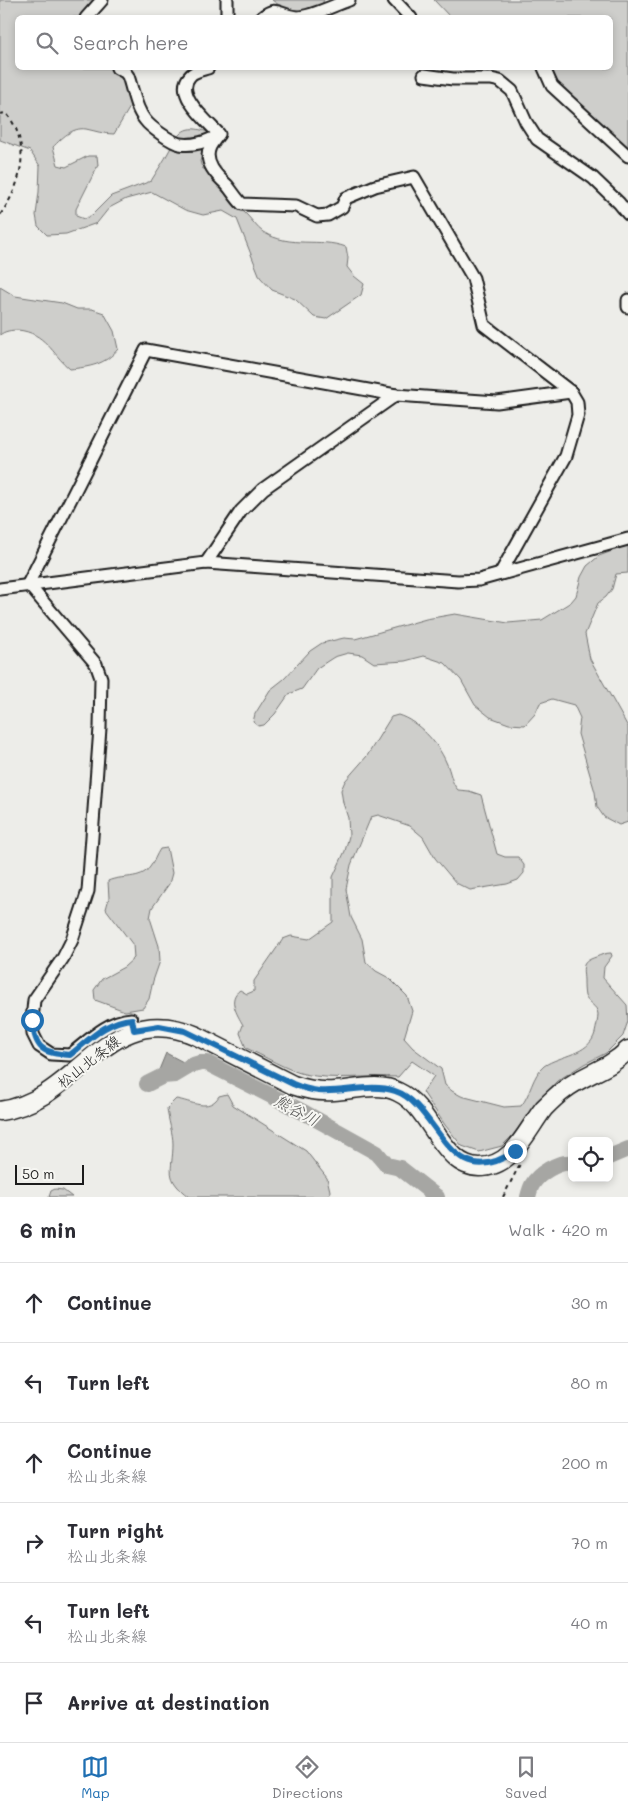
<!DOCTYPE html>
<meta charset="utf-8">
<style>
body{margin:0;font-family:Mali,"Klee One",sans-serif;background:#f2f2f3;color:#2b2b33}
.controls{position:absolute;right:15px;bottom:15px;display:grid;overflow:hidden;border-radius:8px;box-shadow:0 2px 8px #0003}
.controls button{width:45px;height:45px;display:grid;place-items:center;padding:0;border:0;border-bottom:1px solid #e1e1e2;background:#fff;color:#2b2b33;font:25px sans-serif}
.scale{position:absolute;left:15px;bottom:12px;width:69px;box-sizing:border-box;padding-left:5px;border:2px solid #1c1c1c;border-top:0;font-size:14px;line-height:18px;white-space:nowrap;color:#1c1c1c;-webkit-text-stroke:4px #f6f6f2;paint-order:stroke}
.stop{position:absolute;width:15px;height:15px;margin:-11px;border:4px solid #1f6fb2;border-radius:50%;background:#fff}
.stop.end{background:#1f6fb2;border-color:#fff;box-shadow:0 1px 5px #0008}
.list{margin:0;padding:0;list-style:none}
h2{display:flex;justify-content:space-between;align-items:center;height:65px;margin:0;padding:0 20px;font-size:21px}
h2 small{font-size:16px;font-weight:400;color:#7c7c81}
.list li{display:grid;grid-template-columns:32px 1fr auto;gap:15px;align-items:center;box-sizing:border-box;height:80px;padding:0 20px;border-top:1px solid #e1e1e2}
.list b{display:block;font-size:19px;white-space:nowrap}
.list p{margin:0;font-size:16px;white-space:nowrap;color:#7c7c81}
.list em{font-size:16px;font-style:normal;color:#7c7c81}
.icon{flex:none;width:28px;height:28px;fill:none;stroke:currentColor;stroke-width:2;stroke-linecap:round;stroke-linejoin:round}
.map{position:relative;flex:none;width:628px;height:1197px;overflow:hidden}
.search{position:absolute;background:#fff;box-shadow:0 2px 8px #0003;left:15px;right:15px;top:15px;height:55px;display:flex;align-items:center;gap:12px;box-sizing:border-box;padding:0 18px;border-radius:8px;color:#7c7c81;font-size:19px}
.sheet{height:545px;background:#fff}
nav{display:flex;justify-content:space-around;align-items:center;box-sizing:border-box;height:70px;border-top:1px solid #e1e1e2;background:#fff;font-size:14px;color:#7c7c81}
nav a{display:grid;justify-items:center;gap:2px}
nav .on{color:#1f6fb2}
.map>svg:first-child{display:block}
.green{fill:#cececb;stroke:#757574}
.water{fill:#a6a6a3;stroke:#6f6f6d}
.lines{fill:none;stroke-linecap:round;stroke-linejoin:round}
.river{stroke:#a6a6a3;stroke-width:16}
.minor-casing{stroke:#1c1c1c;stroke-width:15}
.primary-casing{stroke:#1c1c1c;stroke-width:21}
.path{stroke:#1c1c1c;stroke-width:2;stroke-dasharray:4 4;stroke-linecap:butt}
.minor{stroke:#f6f6f2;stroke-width:11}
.primary{stroke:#f6f6f2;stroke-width:18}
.route{stroke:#1f6fb2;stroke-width:6}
.labels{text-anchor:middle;stroke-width:4;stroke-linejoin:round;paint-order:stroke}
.street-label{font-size:15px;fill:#1c1c1c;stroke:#f6f6f2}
.water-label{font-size:16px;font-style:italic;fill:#535352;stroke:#f6f6f2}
</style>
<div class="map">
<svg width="628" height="1197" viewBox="0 0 628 1197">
<rect width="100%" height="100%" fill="#edede9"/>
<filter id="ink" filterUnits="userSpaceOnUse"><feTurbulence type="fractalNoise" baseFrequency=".02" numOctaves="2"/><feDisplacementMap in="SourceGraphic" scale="10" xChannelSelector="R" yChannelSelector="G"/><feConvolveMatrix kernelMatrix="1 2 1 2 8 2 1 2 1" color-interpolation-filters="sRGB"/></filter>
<g filter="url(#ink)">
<!-- green -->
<g class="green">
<path d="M0 0H99L86 17 18 18V68H120L128 83 130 107 114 134C103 134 96 131 86 129 72 127 62 138 53 147L58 165 66 167 88 156H97L98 165 76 209V216L84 219 92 215 111 196 151 181C157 171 164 161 169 151 180 131 184 124 208 132V141L200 161 202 168C212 173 211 177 217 185 226 196 237 205 247 215 252 220 257 228 263 232 291 249 319 237 346 247L348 258 347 267 354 276 364 284 361 295 326 319 314 317 295 299 272 290 260 277 237 219 223 211 203 215 185 210 152 192 126 199 109 208 97 223 66 234 47 235 38 226 36 215 39 192 40 166 30 151 0 140Z"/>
<path d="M272 0H324L321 6C300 12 290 14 272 0Z"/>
<polygon points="434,0 628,0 628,148 559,84 549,68 610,68 610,18 450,17"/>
<path d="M0 287 15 296 62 303 77 309H92L104 313 114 331 118 349C105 365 89 367 70 369 51 353 46 333 18 330 12 330 4 331 0 335Z"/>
<polygon points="628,545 628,573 616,574 612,589 606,597 598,603 585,634 590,659 628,727 628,822 619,825 604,817 597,807 595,792 578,734 580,718 574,705 552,699 540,703 535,714 525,725 509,724 490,717 475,705 461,680 445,663 424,656 405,661 374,663 362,655 348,653 334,657 317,668 302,689 289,694 275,714 264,725 258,726 253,722 255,714 270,690 284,679 310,651 322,643 344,638 355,639 426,619 455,614 508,623 542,620 571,602 576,596 581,577 587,566 599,556"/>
<path d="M398 715C418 721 438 743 446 762 451 772 451 783 458 790L469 791 481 795 497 854 505 857H518L524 865V873L518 880 507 884 470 890 456 883 435 858 423 837 410 826 378 815 371 817 351 865 346 889 351 917 362 939 366 962 376 971 389 978 407 996 412 1011 404 1038 413 1048 441 1069 445 1085 452 1091 461 1096 504 1107 521 1106C531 1094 532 1076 544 1066 560 1055 589 1055 595 1033 596 1028 598 1020 598 1014 597 1005 588 1004 585 996 584 991 584 985 584 980 583 966 581 962 596 957 601 955 605 953 611 953L612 956 604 967 603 978 627 1005 628 1021 623 1036 606 1053 584 1064 557 1081 534 1106 513 1135 502 1146 479 1152 462 1146 445 1125 423 1092 434 1076 412 1061 398 1077C367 1075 334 1081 304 1074 289 1071 262 1055 246 1048L240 1033 243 1025C237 1014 227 999 240 990L247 994 254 991V981L283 939 291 936 309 939 333 922V877L345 851 349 836 348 818 343 803 341 790 345 781 367 756 391 717Z"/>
<path d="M167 848 172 873 169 884 152 908 150 918 159 946 160 961 153 981 149 999 143 1008 125 1011 95 1000 94 990 102 979 124 967 134 958 133 945 106 909 109 898 108 881C121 875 141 880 150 867 154 862 156 855 160 849Z"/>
<path d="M227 1094 233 1105 306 1151 327 1178 330 1191 329 1197H189C163 1177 173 1171 173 1144 173 1133 168 1120 167 1108L176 1099C191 1101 209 1113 219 1096Z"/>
<polygon points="55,1189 63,1190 72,1197 49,1197 51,1191"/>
</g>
<!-- water -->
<polygon class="water" points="166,1053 185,1063 178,1069 166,1073 159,1070"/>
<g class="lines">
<!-- river -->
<g class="river">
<polyline points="147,1084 163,1076 175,1075 190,1066 200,1063 207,1063 305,1113 370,1149 377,1153 387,1165 400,1168 437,1197"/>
<polyline points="609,1157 628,1149"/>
<path d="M528 1197C529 1193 530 1189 532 1185 538 1174 558 1161 572 1163"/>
</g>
<!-- minor casing -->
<g class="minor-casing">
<g id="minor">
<polyline points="227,0 227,18"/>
<polyline points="394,0 411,18"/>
<polyline points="86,18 102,0"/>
<path d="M261 18C278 4 279 16 297 17 311 17 334 5 349 0"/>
<path d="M117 68 125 72 128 76C133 90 135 108 145 120 150 127 171 142 180 144 192 146 208 142 218 135"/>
<path d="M208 68C202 70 194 71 190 76 173 94 208 122 219 134 216 138 212 143 210 147 203 162 217 176 227 185 232 191 236 198 242 204L296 206 317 216 328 215 342 207 346 198 375 186 414 177 473 278 484 325 571 392 577 402 578 415 566 456 500 574"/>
<polyline points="544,68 552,86 628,156"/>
<polyline points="424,75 453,79 491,79 500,81 512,91 526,122 537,139 593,178 619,203 628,214"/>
<polyline points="628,300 628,307"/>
<polyline points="206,563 241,511 263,489 396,395"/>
<polyline points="28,584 146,350 396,395 497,402 571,392"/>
<path d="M28 584 96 664 101 678 100 728 88 891 72 940 63 958 34 1000 32 1020 33 1034 39 1046 51 1054 70 1055C89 1040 107 1021 131 1019L134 1030"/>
<polyline points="0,589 206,563 458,581 479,580 628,539"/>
</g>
</g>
<!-- primary casing -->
<g class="primary-casing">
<path id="primary" d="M0 1111C82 1100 105 997 197 1036L293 1085C307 1090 319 1092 334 1091 354 1090 379 1082 398 1092 424 1104 434 1139 455 1157 461 1163 471 1167 479 1167 513 1167 526 1131 544 1108 550 1102 557 1095 564 1090 584 1074 608 1070 628 1050"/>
</g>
<!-- path -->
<g class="path">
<path d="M0 114 6 113C32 144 22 185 0 215"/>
<polyline points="503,1197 520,1164"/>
</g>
<!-- minor -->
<use href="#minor" class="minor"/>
<!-- primary -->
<use href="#primary" class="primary"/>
</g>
</g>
<g class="lines" filter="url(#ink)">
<!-- route -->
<path class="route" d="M32 1020C35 1049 42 1053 70 1055 89 1040 106 1021 132 1019L134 1030 159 1026 185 1031 293 1084C302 1088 310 1090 319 1091 344 1093 371 1083 395 1091 439 1105 448 1197 515 1151"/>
</g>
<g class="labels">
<!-- street labels -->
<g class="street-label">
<text transform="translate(89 1062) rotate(-38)" y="5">松山北条線</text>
</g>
<!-- water labels -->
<g class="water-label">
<text transform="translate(297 1110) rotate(28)" y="6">熊谷川</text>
</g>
</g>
</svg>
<div class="controls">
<button><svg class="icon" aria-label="locate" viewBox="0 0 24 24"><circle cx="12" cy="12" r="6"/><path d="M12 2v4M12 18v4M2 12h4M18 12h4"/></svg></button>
</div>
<div class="scale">50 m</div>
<div class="stop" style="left:32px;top:1020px"></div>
<div class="stop end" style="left:515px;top:1151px"></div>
<div class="search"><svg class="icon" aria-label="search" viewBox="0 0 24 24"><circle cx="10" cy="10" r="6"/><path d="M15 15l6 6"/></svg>Search here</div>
</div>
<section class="sheet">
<h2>6 min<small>Walk · 420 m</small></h2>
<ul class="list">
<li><svg class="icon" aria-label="ahead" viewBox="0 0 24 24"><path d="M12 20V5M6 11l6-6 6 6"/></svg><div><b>Continue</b></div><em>30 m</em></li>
<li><svg class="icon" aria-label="left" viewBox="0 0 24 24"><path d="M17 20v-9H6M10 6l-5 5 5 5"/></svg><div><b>Turn left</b></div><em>80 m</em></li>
<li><svg class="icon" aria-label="ahead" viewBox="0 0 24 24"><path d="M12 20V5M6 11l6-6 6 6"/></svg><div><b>Continue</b><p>松山北条線</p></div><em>200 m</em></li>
<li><svg class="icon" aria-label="right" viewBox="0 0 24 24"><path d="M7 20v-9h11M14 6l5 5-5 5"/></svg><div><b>Turn right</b><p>松山北条線</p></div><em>70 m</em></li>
<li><svg class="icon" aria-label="left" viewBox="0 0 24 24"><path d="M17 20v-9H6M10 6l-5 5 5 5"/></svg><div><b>Turn left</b><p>松山北条線</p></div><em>40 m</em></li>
<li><svg class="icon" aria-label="arrive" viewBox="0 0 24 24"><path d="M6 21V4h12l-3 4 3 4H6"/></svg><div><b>Arrive at destination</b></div></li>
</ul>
</section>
<nav>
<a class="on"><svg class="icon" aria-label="map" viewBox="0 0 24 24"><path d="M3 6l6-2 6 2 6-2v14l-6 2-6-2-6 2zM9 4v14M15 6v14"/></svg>Map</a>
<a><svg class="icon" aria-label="directions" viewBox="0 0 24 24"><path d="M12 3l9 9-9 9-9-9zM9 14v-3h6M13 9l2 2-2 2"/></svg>Directions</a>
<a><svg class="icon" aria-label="saved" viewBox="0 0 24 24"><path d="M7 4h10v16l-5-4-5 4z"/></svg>Saved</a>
</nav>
